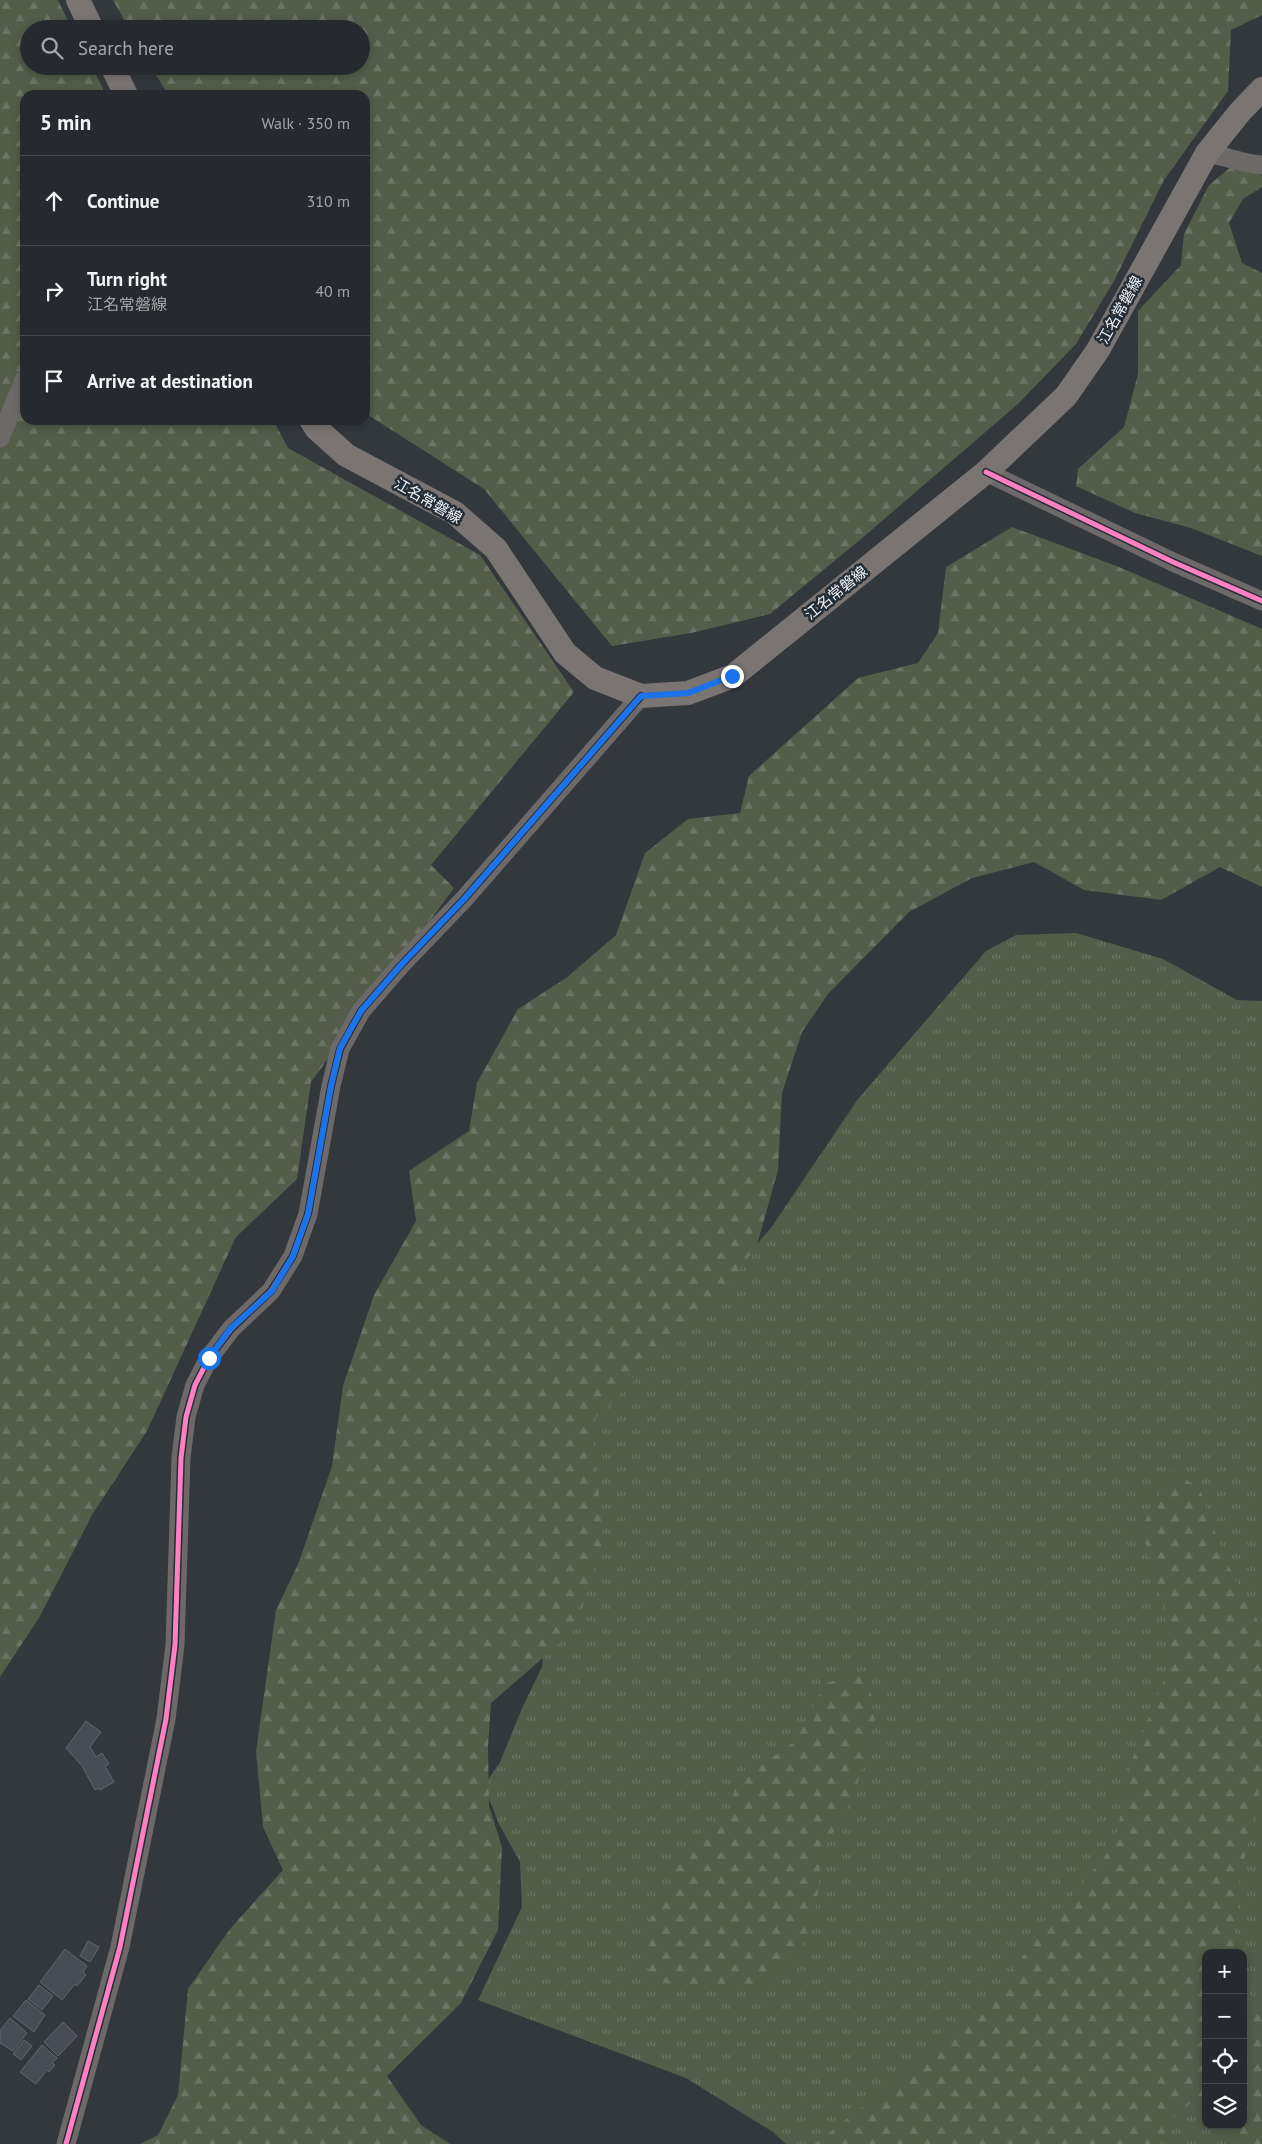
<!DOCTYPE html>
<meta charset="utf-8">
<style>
body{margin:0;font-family:"PT Sans","Noto Sans JP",sans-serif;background:#32363a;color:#f1f3f6}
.controls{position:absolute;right:15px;bottom:15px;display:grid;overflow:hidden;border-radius:10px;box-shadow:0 2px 8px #0003}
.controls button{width:45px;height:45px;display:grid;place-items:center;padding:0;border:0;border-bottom:1px solid #42464a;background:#262a2e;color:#f1f3f6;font:25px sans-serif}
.stop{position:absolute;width:15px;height:15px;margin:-11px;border:4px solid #1a73e8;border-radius:50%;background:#fff}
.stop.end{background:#1a73e8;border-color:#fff;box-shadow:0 1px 5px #0008}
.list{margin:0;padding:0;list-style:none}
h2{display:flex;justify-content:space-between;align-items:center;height:65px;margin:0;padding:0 20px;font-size:21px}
h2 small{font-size:16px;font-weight:400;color:#a4a7aa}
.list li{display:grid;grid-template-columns:32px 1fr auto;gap:15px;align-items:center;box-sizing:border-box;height:90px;padding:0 20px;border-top:1px solid #42464a}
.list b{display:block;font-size:19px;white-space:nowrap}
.list p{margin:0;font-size:16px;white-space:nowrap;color:#a4a7aa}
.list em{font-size:16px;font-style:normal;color:#a4a7aa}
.icon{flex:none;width:28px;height:28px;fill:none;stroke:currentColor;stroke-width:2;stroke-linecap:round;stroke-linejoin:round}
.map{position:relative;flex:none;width:1262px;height:2144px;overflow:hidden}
.search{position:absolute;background:#262a2e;box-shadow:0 2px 8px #0003;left:20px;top:20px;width:350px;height:55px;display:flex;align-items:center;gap:12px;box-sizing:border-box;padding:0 18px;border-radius:28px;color:#a4a7aa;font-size:19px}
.panel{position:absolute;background:#262a2e;box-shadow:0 2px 8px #0003;left:20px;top:90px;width:350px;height:335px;border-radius:15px}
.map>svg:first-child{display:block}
.grass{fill:url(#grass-tufts);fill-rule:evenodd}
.forest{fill:url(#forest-firs)}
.building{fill:#464d54;stroke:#62666b}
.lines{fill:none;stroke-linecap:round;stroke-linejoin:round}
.minor{stroke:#6e6969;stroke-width:19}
.major{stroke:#7a7472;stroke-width:24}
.cycleway-casing{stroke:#252d36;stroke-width:8}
.cycleway{stroke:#ff80c0;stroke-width:5}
.route{stroke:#1a73e8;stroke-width:6}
.labels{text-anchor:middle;stroke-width:5;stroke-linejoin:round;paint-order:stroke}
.street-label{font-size:15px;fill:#eff4fa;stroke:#252d36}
</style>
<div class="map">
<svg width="1262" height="2144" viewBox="0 0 1262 2144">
<defs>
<pattern id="grass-tufts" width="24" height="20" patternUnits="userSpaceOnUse" patternTransform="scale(1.25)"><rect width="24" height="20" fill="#535d4a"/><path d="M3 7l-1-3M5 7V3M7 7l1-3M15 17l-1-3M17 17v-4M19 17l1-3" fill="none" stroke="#6c7565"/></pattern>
<pattern id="forest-firs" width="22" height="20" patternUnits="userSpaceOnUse" patternTransform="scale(1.25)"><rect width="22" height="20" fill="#535d4a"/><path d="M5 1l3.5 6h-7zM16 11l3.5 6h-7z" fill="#6c7565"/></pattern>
</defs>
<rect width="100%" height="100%" fill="#33383d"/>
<!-- grass -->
<path class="grass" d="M1076 933 1163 959 1237 1000 1262 1001V2144H786L773 2132 686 2078 478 2000 522 1907 520 1862 499 1824 484 1786 500 1762 523 1706 542 1667 549 1604 512 1483 707 1301 771 1228 858 1099 986 951 1016 935ZM1206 1953H1243V2125H1206Z"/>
<!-- forest -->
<g class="forest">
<polygon points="0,0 58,0 72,29 29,29 29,66 92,66 106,95 25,95 25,420 273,420 288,448 480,555 574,692 431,865 454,888 311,1082 297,1179 236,1237 147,1431 92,1515 39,1618 0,1677"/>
<polygon points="113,0 1262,0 1262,15 1231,30 1228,91 1164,180 1114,281 1076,344 1018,404 861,539 770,614 691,633 612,646 484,489 365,413 365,95 168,95 151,66 361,66 361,29 129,29"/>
<polygon points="1238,161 1262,176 1262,187 1243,199 1229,223 1242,263 1262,273 1262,556 1191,528 1135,513 1076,486 1078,469 1124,427 1138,374 1138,311 1181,265 1184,234 1209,185"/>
<polygon points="1012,527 1119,567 1262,629 1262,887 1220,867 1161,900 1084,890 1034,862 972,878 909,912 828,994 802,1032 782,1093 778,1170 757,1245 714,1304 592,1421 603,1540 577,1625 551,1651 491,1703 488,1747 489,1806 502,1847 498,1930 461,2003 387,2076 421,2125 450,2144 140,2144 158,2135 178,2095 188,1989 230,1929 283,1870 263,1827 256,1751 276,1610 299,1562 332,1466 343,1386 374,1295 416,1221 409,1171 469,1131 477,1083 518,1009 566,978 616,935 645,853 688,819 740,813 749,776 858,678 918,663 938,633 946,567"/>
<polygon points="1173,1470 1200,1489 1224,1557 1262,1629 1262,1779 1239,1884 1233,1953 1206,1953 1206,2108 1197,2098 1170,2120 1160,2144 814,2144 925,2059 1008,1975 1114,1845 1134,1754 1172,1660 1162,1599 1141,1528"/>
<polygon points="867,1671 875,1721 855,1792 821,1855 817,1903 803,1946 760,1984 707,1988 654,1981 637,1945 678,1866 728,1817 736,1783 794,1742 826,1683"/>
<polygon points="1243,1988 1262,2005 1262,2144 1235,2144 1220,2125 1243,2125"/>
</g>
<!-- building -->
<g class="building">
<polygon points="86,1721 101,1732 90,1747 96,1757 102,1753 109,1764 105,1766 114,1782 100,1790 99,1788 95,1790 82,1766 66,1748"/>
<polygon points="88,1941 99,1947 90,1962 80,1956"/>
<polygon points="65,1949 87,1966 83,1972 86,1975 77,1986 75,1984 62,2000 40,1982"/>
<polygon points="39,1985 53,1996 42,2010 28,1999"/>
<polygon points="26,2000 45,2015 34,2032 13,2016"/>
<polygon points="10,2018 27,2033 13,2051 0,2043 0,2031"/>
<polygon points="63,2022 77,2036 58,2056 44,2042"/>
<polygon points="24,2040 32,2046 21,2060 13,2054"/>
<polygon points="42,2045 57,2058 52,2063 55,2065 49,2072 47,2070 36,2084 20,2072"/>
</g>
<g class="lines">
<!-- minor -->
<g class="minor">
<path d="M1207 153C1226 156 1243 164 1262 165"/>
<polyline points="0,438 25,378"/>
<polyline points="986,472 1173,562 1262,601"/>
<polyline points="66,2144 120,1947 166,1719 175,1645 181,1458 186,1417 195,1385 209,1358 231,1329 271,1291 293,1256 308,1214 331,1086 340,1049 361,1011 400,966 465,898 641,696"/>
</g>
<!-- major -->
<g class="major">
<polyline points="78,0 92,29"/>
<polyline points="112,66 126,95"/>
<polyline points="311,420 316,428 346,455 455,513 496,549 565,653 595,678 641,696 688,693 733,676 986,472 1066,396 1098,350 1207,153 1240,112 1262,89"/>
</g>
<!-- cycleway casing -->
<g class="cycleway-casing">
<g id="cycleway">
<polyline points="986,472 1173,562 1262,601"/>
<polyline points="66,2144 120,1947 166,1719 175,1645 181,1458 186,1417 195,1385 209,1358 231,1329 271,1291 293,1256 308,1214 331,1086 340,1049 361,1011 400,966 465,898 641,696"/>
</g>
</g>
<!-- cycleway -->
<use href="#cycleway" class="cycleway"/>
</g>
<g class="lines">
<!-- route -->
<polyline class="route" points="209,1358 230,1329 272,1291 293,1256 308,1214 331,1086 340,1048 361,1011 400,966 465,898 641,696 688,693 732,676"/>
</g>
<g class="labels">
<!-- street labels -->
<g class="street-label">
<text transform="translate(1120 310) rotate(-61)" y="5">江名常磐線</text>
<text transform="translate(428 501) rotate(30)" y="5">江名常磐線</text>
<text transform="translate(836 593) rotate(-39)" y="5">江名常磐線</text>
</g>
</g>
</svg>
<div class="controls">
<button>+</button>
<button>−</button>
<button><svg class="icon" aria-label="locate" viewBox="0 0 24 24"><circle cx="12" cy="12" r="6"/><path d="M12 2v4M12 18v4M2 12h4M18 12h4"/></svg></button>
<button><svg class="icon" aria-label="layers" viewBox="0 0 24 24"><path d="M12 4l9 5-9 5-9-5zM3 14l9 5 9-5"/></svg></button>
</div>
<div class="stop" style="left:209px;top:1358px"></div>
<div class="stop end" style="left:732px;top:676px"></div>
<div class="search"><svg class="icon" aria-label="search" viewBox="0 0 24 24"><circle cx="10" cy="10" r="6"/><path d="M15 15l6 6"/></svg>Search here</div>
<section class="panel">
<h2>5 min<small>Walk · 350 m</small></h2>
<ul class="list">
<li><svg class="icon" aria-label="ahead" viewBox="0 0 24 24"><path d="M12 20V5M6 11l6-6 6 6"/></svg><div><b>Continue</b></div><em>310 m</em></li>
<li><svg class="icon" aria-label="right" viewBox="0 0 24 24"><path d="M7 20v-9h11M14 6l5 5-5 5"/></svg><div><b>Turn right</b><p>江名常磐線</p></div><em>40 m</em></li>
<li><svg class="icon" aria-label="arrive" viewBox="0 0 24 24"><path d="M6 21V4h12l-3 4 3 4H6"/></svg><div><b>Arrive at destination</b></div></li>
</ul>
</section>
</div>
